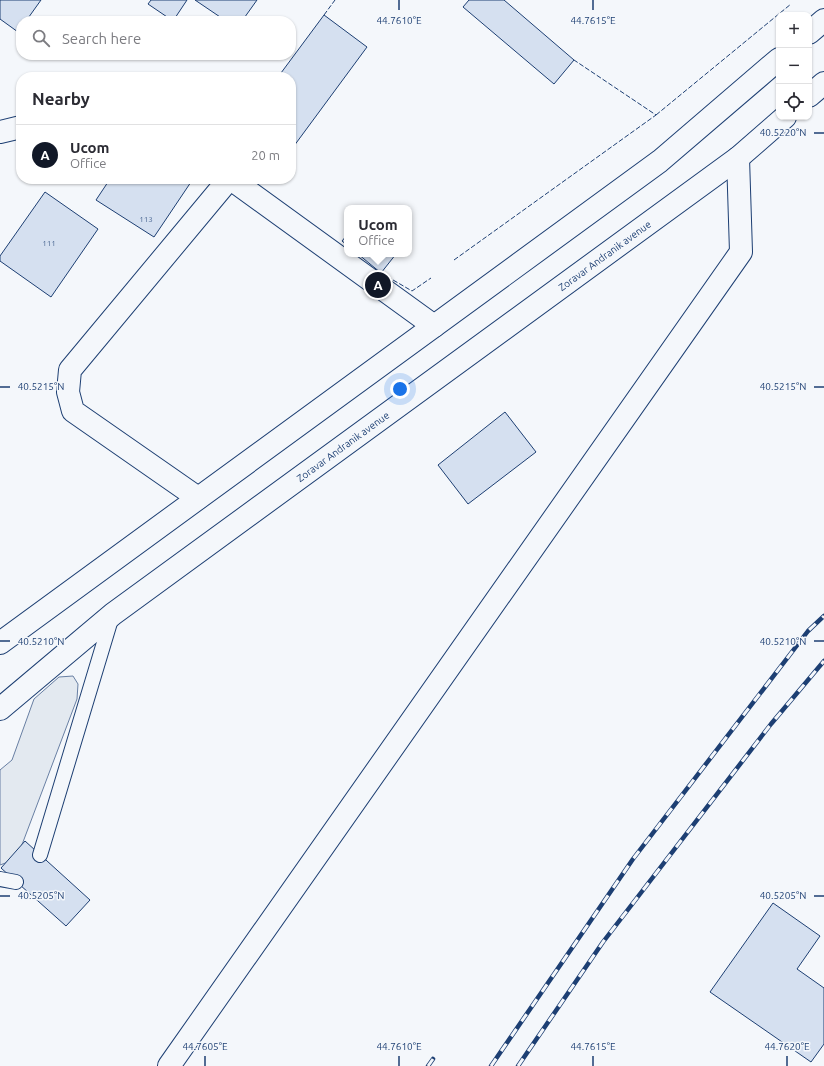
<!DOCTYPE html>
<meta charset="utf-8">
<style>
body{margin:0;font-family:Ubuntu,sans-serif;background:#f2f2f3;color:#2b2b33}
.controls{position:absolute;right:12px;top:12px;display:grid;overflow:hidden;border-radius:8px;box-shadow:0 1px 3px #0004}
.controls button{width:36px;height:36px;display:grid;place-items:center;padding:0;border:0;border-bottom:1px solid #e1e1e2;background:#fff;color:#2b2b33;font:20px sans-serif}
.you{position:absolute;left:400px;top:389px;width:14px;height:14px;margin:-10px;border:3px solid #fff;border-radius:50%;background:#1a73e8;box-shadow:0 0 0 6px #1a73e833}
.badge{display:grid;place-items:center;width:26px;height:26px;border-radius:50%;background:#111827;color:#fff;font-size:13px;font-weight:700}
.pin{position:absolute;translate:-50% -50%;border:2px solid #fff;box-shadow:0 1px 4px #0006}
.popup{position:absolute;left:344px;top:205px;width:68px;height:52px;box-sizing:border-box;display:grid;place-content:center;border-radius:8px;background:#fff;filter:drop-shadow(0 1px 3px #0005);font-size:13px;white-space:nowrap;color:#7c7c81}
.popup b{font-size:15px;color:#2b2b33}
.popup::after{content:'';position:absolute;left:50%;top:100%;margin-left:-8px;border:8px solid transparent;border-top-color:#fff}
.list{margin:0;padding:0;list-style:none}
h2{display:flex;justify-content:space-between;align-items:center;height:52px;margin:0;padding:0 16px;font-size:17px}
h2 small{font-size:13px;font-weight:400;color:#7c7c81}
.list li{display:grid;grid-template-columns:26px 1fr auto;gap:12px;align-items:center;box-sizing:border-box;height:60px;padding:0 16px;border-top:1px solid #e1e1e2}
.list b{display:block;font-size:15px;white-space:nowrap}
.list p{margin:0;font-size:13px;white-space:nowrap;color:#7c7c81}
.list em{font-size:13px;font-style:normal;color:#7c7c81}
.icon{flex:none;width:22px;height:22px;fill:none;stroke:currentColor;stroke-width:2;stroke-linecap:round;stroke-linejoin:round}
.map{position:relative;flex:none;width:824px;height:1066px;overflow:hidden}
.search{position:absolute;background:#fff;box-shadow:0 1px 3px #0004;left:16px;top:16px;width:280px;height:44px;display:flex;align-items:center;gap:10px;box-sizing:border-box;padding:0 14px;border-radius:16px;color:#7c7c81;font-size:15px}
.panel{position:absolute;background:#fff;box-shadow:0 1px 3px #0004;left:16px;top:72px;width:280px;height:112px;border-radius:16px}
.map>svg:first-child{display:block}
.green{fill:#e3e9f0;stroke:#687fa3}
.building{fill:#d5e0f0;stroke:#1d3f73}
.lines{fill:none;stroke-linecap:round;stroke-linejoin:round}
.service-casing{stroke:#1d3f73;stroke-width:16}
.minor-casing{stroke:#1d3f73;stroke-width:24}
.primary-casing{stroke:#1d3f73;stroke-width:24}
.service{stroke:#f4f7fb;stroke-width:14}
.minor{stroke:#f4f7fb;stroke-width:22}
.primary{stroke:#f4f7fb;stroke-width:22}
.rail-casing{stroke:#1d3f73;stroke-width:4.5}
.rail{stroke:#f4f7fb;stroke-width:3;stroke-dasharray:9;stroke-linecap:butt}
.fence{stroke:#1d3f73;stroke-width:1;stroke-dasharray:5 2;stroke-linecap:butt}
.ticks{fill:none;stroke:#1d3f73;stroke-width:1.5}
.labels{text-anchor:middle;stroke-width:3;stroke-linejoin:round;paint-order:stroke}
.number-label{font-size:8px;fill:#4b6792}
.street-label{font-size:10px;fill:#1d3f73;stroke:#f4f7fb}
.ticks-label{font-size:10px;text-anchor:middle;fill:#1d3f73;stroke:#f4f7fb;stroke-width:3;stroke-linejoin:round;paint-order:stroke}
</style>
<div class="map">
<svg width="824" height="1066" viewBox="0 0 824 1066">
<rect width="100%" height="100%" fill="#f4f7fb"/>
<!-- green -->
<path class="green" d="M73 676 78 684 77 699 23 842C17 856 15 860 0 865V770L12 760 34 699 59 677Z"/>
<!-- building -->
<g class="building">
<polygon points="0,0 41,0 26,21 21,21 21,28 18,32 0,19"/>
<polygon points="151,0 187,0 173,21 148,4"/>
<polygon points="195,0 257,0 242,21 226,21"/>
<polygon points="469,0 504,0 574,60 554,84 463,7"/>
<polygon points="324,15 367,47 291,150 291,77 278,77"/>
<polygon points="110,179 193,179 154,237 96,200"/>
<polygon points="45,192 98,229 51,297 0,261 0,256"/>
<polygon points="347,235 347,245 342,241"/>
<polygon points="358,254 396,254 381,273"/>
<polygon points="505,412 536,452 468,504 438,465"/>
<polygon points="25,841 90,900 66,926 1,868"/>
<polygon points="773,903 820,936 797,969 824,988 824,1044 811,1062 710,992"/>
</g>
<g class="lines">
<!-- service casing -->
<g class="service-casing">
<g id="service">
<polyline points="40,855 112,616"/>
<polyline points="0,879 16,882"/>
</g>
</g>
<!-- minor casing -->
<g class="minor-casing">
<g id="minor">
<polyline points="0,132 21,127"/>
<polyline points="231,179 434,326"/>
<polyline points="198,498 73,411 68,392 70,370 229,179"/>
<polyline points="169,1066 741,252 738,158"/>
</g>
</g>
<!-- primary casing -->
<g class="primary-casing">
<g id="primary">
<polyline points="809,33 824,20"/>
<polyline points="809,96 824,83"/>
<polyline points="0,643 660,161 779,59"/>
<path id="s1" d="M0 709 113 614 738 158 785 117"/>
</g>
</g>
<!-- service -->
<use href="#service" class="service"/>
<!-- minor -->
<use href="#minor" class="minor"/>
<!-- primary -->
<use href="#primary" class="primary"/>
<!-- rail casing -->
<g class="rail-casing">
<g id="rail">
<polyline points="428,1066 433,1059"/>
<polyline points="491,1066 633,859 808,631 824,616"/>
<polyline points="518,1066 603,942 771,724 824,661"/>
</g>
</g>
<!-- rail -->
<use href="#rail" class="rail"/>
<!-- fence -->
<g class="fence">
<polyline points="324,15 335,0"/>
<polyline points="656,115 791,4"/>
<polyline points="454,260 656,115 574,60"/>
<polyline points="381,273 412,291 431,278"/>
</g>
</g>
<!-- ticks -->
<path class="ticks" d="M399 0V10M593 0V10M814 133H824M0 387H10M814 387H824M0 641H10M814 641H824M0 896H10M814 896H824M205 1056V1066M399 1056V1066M593 1056V1066M787 1056V1066"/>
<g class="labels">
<!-- number labels -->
<g class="number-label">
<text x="146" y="222">113</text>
<text x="49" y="246">111</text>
</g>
<!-- street labels -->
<g class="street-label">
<text dy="4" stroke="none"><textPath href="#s1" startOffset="756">Zoravar Andranik avenue</textPath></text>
<text dy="4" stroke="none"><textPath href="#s1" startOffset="432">Zoravar Andranik avenue</textPath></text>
</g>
</g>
<g class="ticks-label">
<text x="399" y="24">44.7610°E</text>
<text x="593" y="24">44.7615°E</text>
<text x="783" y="136">40.5220°N</text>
<text x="41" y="390">40.5215°N</text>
<text x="783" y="390">40.5215°N</text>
<text x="41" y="645">40.5210°N</text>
<text x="783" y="645">40.5210°N</text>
<text x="41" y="899">40.5205°N</text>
<text x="783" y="899">40.5205°N</text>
<text x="205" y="1050">44.7605°E</text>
<text x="399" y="1050">44.7610°E</text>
<text x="593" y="1050">44.7615°E</text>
<text x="787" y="1050">44.7620°E</text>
</g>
</svg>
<div class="controls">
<button>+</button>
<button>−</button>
<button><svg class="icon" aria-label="locate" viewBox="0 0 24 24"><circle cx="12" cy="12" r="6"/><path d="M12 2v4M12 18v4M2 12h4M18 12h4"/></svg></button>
</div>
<div class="you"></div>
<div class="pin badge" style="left:378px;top:285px">A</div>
<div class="popup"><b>Ucom</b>Office</div>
<div class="search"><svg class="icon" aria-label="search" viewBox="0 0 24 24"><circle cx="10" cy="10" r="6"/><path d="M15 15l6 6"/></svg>Search here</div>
<section class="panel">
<h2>Nearby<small></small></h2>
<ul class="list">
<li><span class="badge">A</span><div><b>Ucom</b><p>Office</p></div><em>20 m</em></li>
</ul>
</section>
</div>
